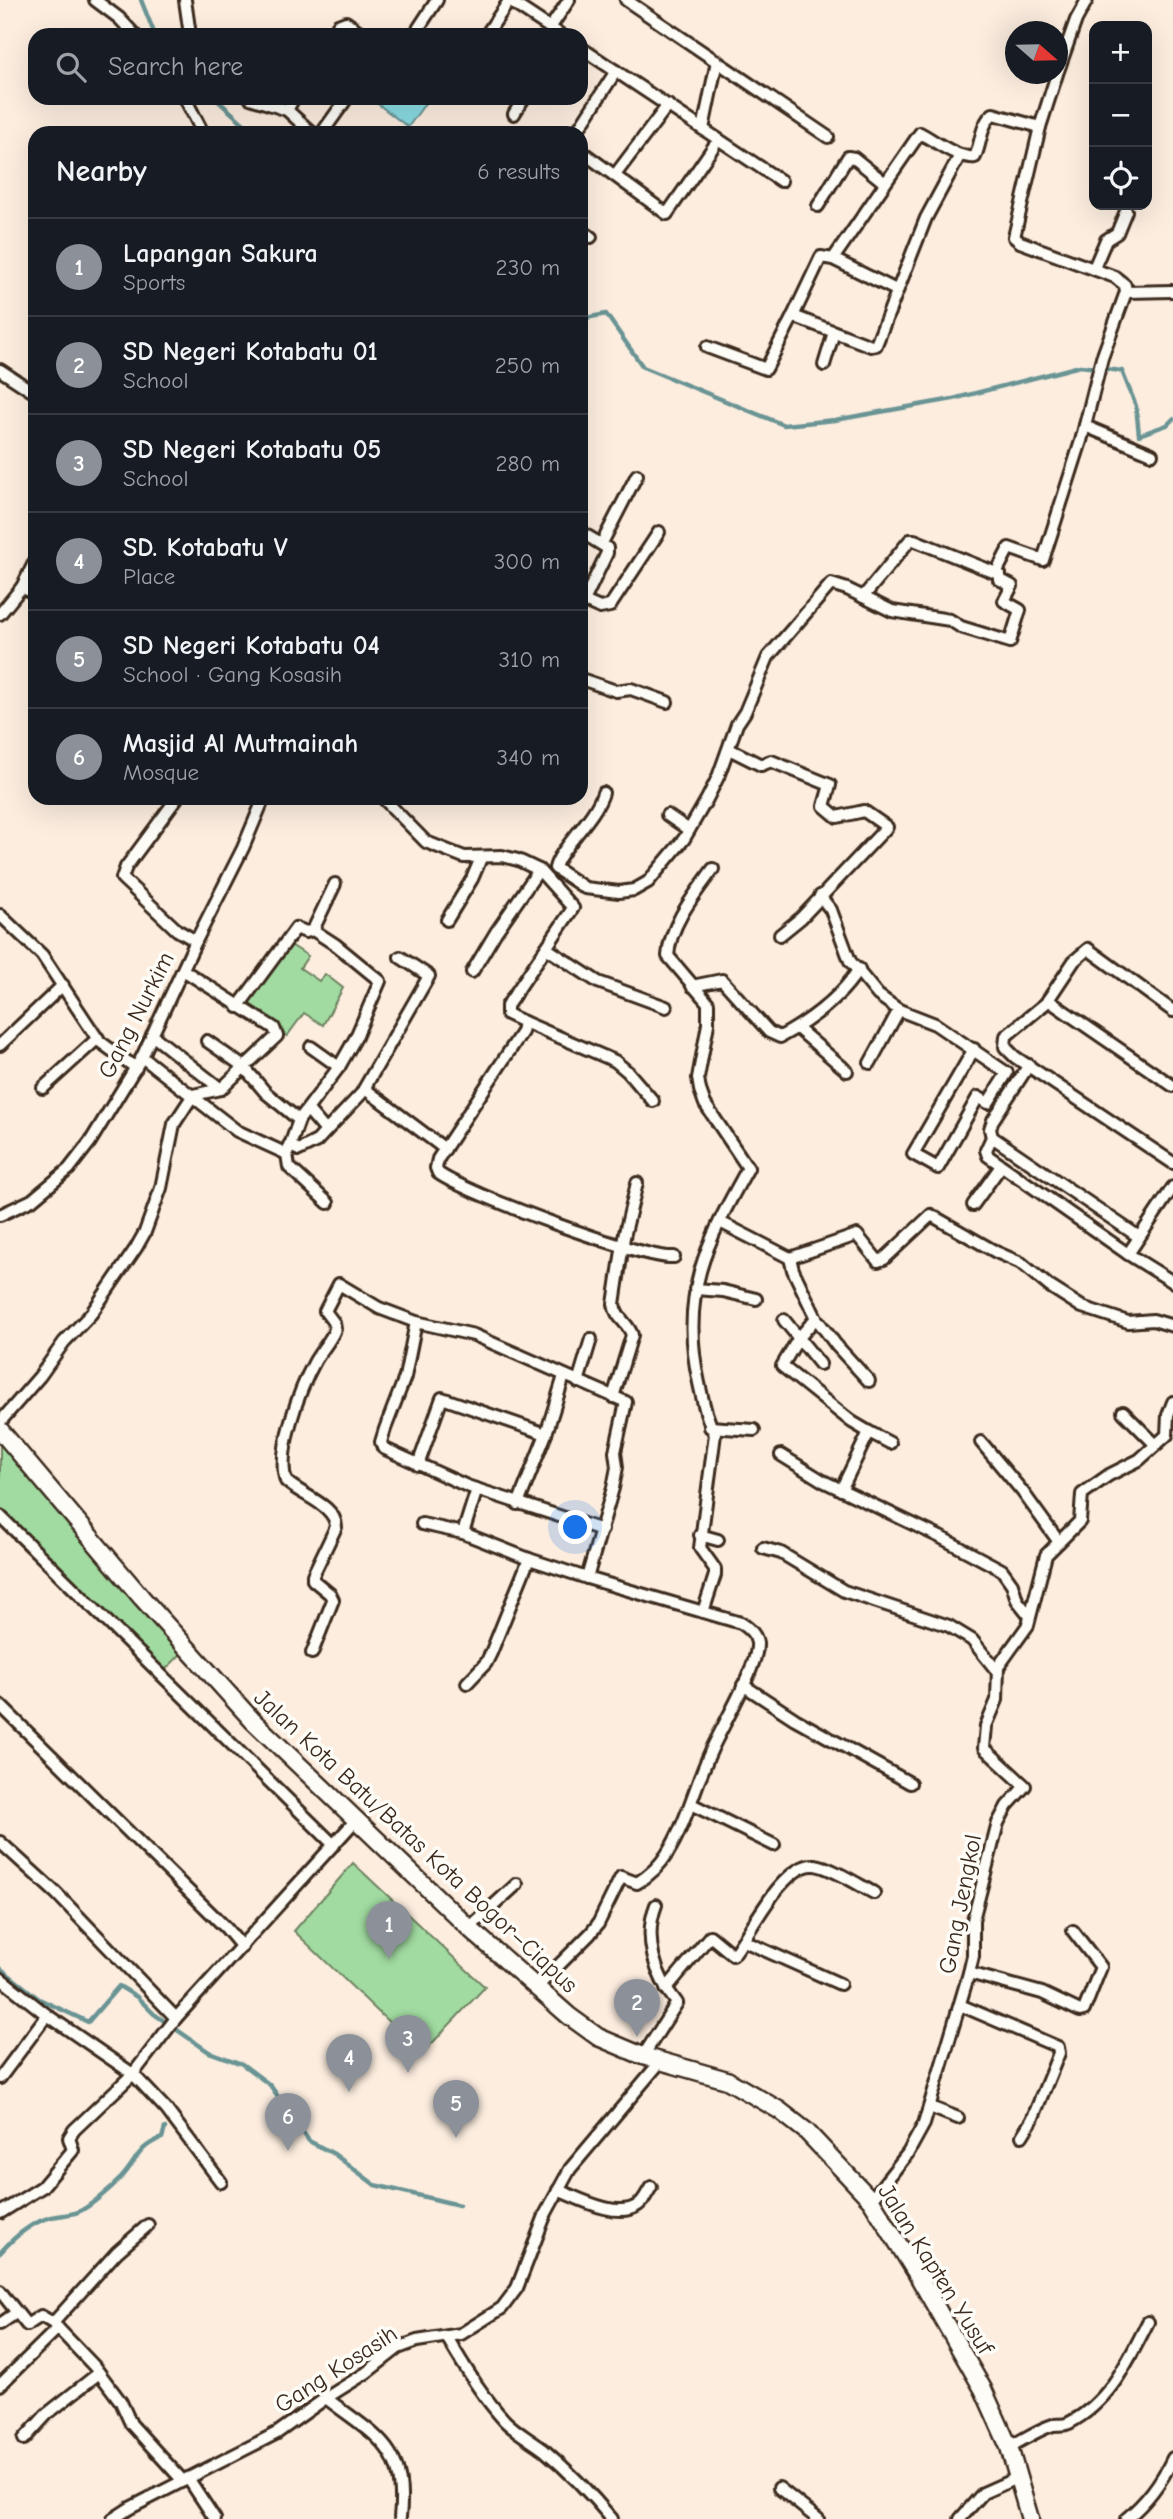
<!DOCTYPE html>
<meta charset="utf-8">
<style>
body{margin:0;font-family:"Comic Neue",sans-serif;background:#20242c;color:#f1f3f6}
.controls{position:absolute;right:21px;top:21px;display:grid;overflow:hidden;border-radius:14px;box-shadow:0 7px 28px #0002}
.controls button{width:63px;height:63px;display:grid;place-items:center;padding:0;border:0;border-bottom:2px solid #363941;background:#171b24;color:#f1f3f6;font:35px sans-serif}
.compass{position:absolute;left:1005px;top:21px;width:63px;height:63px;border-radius:50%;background:#171b24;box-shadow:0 7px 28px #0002;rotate:110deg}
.you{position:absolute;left:576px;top:1528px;width:24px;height:24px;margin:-18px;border:5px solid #fff;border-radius:50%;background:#1a73e8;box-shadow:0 0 0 10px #1a73e833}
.badge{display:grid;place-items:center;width:46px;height:46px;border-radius:50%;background:#8c9099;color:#fff;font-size:23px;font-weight:700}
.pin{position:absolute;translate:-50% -58px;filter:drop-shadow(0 2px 4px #0008)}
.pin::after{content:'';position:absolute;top:37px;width:24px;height:21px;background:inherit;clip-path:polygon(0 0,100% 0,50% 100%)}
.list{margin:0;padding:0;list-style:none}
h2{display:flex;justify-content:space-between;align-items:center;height:91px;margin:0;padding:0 28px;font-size:30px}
h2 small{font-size:23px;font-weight:400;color:#9ea1a6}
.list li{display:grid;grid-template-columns:46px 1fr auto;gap:21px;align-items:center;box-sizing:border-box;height:98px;padding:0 28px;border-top:2px solid #363941}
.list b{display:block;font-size:26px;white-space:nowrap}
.list p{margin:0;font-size:23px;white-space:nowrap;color:#9ea1a6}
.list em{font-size:23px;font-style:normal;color:#9ea1a6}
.icon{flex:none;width:38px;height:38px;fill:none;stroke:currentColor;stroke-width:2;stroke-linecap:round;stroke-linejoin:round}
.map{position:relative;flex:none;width:1173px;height:2519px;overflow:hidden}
.search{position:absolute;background:#171b24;box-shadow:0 7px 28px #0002;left:28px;top:28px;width:560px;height:77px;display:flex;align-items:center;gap:18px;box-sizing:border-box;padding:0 24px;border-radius:21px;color:#9ea1a6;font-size:26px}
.panel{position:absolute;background:#171b24;box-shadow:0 7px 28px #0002;left:28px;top:126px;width:560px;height:679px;border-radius:21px}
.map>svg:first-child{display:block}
.green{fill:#a1dba1;stroke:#6e8260;stroke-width:2}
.water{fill:#8adbe2;stroke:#6a9494;stroke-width:2}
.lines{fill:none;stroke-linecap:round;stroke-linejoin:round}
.stream{stroke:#6a9494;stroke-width:4.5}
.minor-casing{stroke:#3b2a1e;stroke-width:16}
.secondary-casing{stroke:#3b2a1e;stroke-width:21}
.minor{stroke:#fdfcf7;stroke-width:10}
.secondary{stroke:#fdfcf7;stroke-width:16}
.labels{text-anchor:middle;stroke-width:7;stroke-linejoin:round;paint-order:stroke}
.street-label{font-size:24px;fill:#3b2a1e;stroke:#fdfcf7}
</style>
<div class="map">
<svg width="1173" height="2519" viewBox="0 0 1173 2519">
<rect width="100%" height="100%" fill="#fceddf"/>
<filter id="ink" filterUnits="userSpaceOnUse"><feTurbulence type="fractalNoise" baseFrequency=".0143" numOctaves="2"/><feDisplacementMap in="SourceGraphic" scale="14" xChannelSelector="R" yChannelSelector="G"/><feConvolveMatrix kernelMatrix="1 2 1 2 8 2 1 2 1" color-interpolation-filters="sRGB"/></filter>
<g filter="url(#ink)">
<!-- green -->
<g class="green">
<polygon points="283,940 308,956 300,968 319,981 325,974 343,988 323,1025 304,1013 287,1036 240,1003"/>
<polygon points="0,1433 98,1556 181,1654 162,1673 0,1512"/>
<polygon points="353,1863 485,1987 422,2054 294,1931"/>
</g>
<!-- water -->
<polygon class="water" points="370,98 429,98 408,127"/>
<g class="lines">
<!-- stream -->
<g class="stream">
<polyline points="141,0 155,35"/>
<polyline points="215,98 254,133"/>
<polyline points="581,319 606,314 643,367 784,425 835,420 953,399 1080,366 1122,371 1136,406 1139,435 1167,425 1173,419"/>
<polyline points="0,1968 39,1999 88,2022 119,1986 137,1997 154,2014 209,2052 242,2064 270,2085 309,2141 334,2154 375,2185 459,2205"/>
<path d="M0 2253C14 2237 31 2222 52 2217 60 2215 71 2215 78 2212 90 2207 112 2187 121 2178 137 2161 137 2147 162 2138L165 2128"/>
</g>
<!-- minor casing -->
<g class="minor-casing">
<g id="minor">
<polyline points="95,0 119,18 135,35"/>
<polyline points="185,0 190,35"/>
<polyline points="508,0 561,35"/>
<polyline points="626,0 828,137"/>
<polyline points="550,28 569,0"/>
<polyline points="416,32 437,0"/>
<polyline points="332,35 338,25 346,22 364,35"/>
<polyline points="486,35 509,1"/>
<polyline points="581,48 781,181"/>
<polyline points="1058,71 1076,20 1087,0"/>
<polyline points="185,98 203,133"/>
<polyline points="250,98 287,110 312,133"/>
<polyline points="287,110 294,98"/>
<polyline points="514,114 524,98"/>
<polyline points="703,129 717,61"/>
<polyline points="322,133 347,98"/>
<polyline points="576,133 616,71"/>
<polyline points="581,151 667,214 714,146"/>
<polyline points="615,175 668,105"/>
<polyline points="818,206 848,157 854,158 885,183"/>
<polyline points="581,230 591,237"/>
<path d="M833 259 920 133C935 141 958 159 975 157 981 144 981 123 993 114L1040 127"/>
<polyline points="1094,268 1106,240 1117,233 1126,211"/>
<polyline points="896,290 833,259 821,257 793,316 871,346 876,345 926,218 960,155"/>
<polyline points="1126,292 1173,291"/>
<polyline points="707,347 766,369 793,316"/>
<polyline points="824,365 834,332"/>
<polyline points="0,370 35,393"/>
<polyline points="1085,426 1152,454"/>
<polyline points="581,532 607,548 607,553 582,605"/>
<polyline points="602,543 637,475"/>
<polyline points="22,587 35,594"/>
<polyline points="863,597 910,540 914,540 996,573 1009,548 1043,560 1081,441 1102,358 1126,292 1125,285 1115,277 1020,242 1014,237 1040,127 1057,74"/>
<polyline points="584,601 600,608 610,606 659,532"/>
<polyline points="0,614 22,587 35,561"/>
<polyline points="581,679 616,691 631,689 667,702"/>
<polyline points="729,749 761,765 771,761 830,785 824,806 837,817 864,811 887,827 801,918 780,935"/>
<path d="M603 793C595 819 559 849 555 868L585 888 619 892 634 890 648 882 684 839 707 799 718 777 737 724 745 712 768 657 831 584 847 589 892 611 950 620 961 627 1010 642 1020 610 1004 601 1012 586 999 579 1000 575 996 573"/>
<polyline points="177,798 126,867 122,878 177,930 196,941"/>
<path d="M383 798 426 842 464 857 502 856 518 860 539 870 573 908 507 1006V1014L524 1022 522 1032 438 1159 436 1168 438 1173C465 1193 644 1260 674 1257"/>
<polyline points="667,815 689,830"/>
<polyline points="820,896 831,910 850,961 878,995 899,1010 935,1024 1007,1073 988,1103 978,1097 938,1168 913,1154 974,1049"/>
<polyline points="0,915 42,955 99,1041 136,1068"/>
<polyline points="447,920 472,879 481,858"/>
<polyline points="313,930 335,884"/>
<polyline points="546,948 598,982 666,1007"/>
<polyline points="472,972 496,932 539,870"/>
<path d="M692 986 722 980 769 1032 780 1037C810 1021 840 998 859 969"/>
<polyline points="1048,1000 1173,1086"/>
<polyline points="238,1007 296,928 306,932 313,930 336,945 380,981 356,1037 339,1067 299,1120 287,1154 289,1167 328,1203"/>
<polyline points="1173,1011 1088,949 1074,961 1046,1003 1006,1036 1005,1047 1015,1057 1173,1163"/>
<polyline points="524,1022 615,1061 628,1072 653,1101"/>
<polyline points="797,1028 847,1071"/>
<polyline points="152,1035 221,1089"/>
<polyline points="207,1041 244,1067 266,1093 299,1120"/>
<polyline points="0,1045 63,985"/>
<polyline points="311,1047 339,1067"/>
<polyline points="142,1057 237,1131 287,1154"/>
<polyline points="870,1063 899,1010"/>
<polyline points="1029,1065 993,1120 990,1129 992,1137 1139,1237"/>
<polyline points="43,1088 98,1038"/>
<polyline points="365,1089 445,1149"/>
<polyline points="308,1110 326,1131 361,1094 429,976 400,957"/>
<polyline points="992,1137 986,1150 988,1156 1128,1254 1173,1187"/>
<polyline points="289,1145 299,1150 317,1141 326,1131"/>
<polyline points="973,1205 1001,1166"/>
<polyline points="0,1215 32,1200 69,1169 90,1142 142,1057 196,941 243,848 264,798"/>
<polyline points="720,1222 790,1258 857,1235 878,1261 884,1259 931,1215 996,1252 1021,1263 1049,1286 1082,1307 1128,1322 1153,1320 1173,1326"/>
<polyline points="1128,1254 1173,1282"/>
<polyline points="790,1258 793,1270 816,1318 798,1339 782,1366 852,1422 869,1432 841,1490"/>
<polyline points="695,1289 723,1291 756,1299"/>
<polyline points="816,1318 836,1345 869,1381"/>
<polyline points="784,1320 820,1364"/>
<polyline points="416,1322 405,1377 385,1429 381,1442 383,1448 467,1486 602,1530"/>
<polyline points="578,1382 591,1339"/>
<path d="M613 1397 632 1335C628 1322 616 1319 614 1304L624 1237 637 1183"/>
<polyline points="1123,1412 1155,1444"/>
<polyline points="0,1422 40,1376 64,1342 91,1314 136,1248 145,1232 161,1188 174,1124 193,1095 221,1089 277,1036 274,1028 183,970"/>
<polyline points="710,1427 754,1430"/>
<polyline points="869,1432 890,1443"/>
<polyline points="981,1442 1022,1491 1059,1542"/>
<polyline points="781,1455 823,1481 940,1537 1002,1570 1012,1584 1017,1600 1029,1615"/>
<polyline points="418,1465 442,1398 546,1434"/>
<polyline points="518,1504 546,1434 564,1376"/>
<polyline points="0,1516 334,1845"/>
<path d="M422 1524 463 1533 529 1559 587 1578 741 1623C749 1628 756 1634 757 1643 759 1665 721 1728 711 1751 695 1785 687 1822 667 1854 659 1867 650 1875 637 1883L621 1877 598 1924 590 1934 537 1987"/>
<polyline points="463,1533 477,1489"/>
<polyline points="700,1535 718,1540"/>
<polyline points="763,1548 781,1553 844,1591 949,1626 972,1640 997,1671"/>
<path d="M703 1612 715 1575V1569L700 1548 715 1434C706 1418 703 1401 699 1383 679 1295 706 1243 748 1168L705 1104 700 1090 698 1078 708 1024V1003L668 956C670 924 695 894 713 869"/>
<path d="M312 1653 333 1600 330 1594 313 1580V1575L336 1527C336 1505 300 1495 286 1481 276 1452 300 1388 315 1361 321 1350 331 1341 335 1329L334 1323 325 1311 339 1284 379 1308 416 1322 474 1335 626 1402 615 1452 617 1467 613 1488 587 1578"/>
<polyline points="467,1683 486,1663 491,1653 529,1559"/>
<polyline points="743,1685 795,1719 910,1783"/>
<polyline points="0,1705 226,1928 242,1947"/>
<polyline points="691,1804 774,1845"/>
<polyline points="0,1842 56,1893 176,2018 133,2074 47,2015 0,1978"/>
<polyline points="469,1928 517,1884"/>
<polyline points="744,1941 840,1984"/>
<polyline points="969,1973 1042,1993 1080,2011 1084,2010 1101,1967 1073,1931"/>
<path d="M666 1989 710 1936 733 1955C750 1934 783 1862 815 1865 831 1867 859 1885 874 1893"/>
<polyline points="960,2005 1058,2047 1059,2053 1032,2120 1022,2136"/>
<polyline points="176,2018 355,1821"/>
<path d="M643 2056 677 2003C655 1976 643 1938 656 1905"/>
<polyline points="0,2078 47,2015"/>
<polyline points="930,2107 958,2118"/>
<path d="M558 2190C578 2198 618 2220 638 2205 644 2201 647 2193 651 2187"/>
<polyline points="871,2200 908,2153 924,2124 969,1973 973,1956 973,1920 998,1823 1007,1806 1025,1786 984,1748 986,1726 997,1700 998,1667 1028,1625 1046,1555 1080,1521 1082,1494 1109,1475 1139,1460 1167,1435 1168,1415 1173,1402"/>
<polyline points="0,2213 42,2187 73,2150 69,2138 74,2130 133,2074 166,2109 221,2182"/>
<polyline points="0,2291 27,2325 41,2316 53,2323 94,2366 121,2402 131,2424 183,2481"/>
<polyline points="53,2323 117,2252 148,2225"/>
<polyline points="0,2324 16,2313"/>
<path d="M447 2337C464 2367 482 2396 505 2421 517 2433 531 2440 544 2450 569 2471 591 2494 612 2519"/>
<polyline points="0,2385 58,2328"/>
<path d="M326 2398C375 2436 408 2447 400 2517"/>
<polyline points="24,2439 47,2414 99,2373"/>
<path d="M1009 2447C1023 2440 1037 2430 1053 2425 1059 2424 1063 2426 1069 2423 1110 2402 1128 2361 1148 2322"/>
<polyline points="188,2478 215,2519"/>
<polyline points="779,2488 818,2519"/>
<polyline points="113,2519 130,2508 277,2433 326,2398 366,2373 398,2348 417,2341 461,2334 502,2308 517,2288 546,2213 570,2169 661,2061"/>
<polyline points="960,2519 983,2493 1019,2477"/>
<path d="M1126 2519C1147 2502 1161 2483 1173 2458"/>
</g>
</g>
<!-- secondary casing -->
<g class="secondary-casing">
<polyline id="secondary" points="0,1430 142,1598 253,1721 469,1928 569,2016 598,2037 643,2056 727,2080 779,2110 806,2131 871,2200 917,2274 983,2389 1009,2447 1030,2519"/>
</g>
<!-- minor -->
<use href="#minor" class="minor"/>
<!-- secondary -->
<use href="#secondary" class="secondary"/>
</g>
</g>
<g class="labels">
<!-- street labels -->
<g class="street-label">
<text transform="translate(136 1015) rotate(-63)" y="8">Gang Nurkim</text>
<text transform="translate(416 1841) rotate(43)" y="8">Jalan Kota Batu/Batas Kota Bogor–Ciapus</text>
<text transform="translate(960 1904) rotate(-79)" y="8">Gang Jengkol</text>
<text transform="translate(936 2269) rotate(58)" y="8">Jalan Kapten Yusuf</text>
<text transform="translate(336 2369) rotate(-33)" y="8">Gang Kosasih</text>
</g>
</g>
</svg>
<div class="controls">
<button>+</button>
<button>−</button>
<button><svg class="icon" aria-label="locate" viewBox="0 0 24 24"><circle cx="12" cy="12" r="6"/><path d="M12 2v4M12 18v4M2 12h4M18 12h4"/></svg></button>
</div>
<svg class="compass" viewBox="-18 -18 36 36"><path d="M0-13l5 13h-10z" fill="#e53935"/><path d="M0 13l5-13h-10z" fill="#9ea1a6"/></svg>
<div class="you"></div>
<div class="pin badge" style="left:389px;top:1959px">1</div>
<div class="pin badge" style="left:637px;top:2037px">2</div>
<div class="pin badge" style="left:408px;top:2073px">3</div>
<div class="pin badge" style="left:349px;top:2092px">4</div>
<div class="pin badge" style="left:456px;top:2138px">5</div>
<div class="pin badge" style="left:288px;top:2151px">6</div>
<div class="search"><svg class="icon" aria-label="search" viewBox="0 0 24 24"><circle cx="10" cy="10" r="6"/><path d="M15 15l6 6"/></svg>Search here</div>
<section class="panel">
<h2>Nearby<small>6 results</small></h2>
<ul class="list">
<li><span class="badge">1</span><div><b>Lapangan Sakura</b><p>Sports</p></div><em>230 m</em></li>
<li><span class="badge">2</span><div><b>SD Negeri Kotabatu 01</b><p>School</p></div><em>250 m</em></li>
<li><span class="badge">3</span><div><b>SD Negeri Kotabatu 05</b><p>School</p></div><em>280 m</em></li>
<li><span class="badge">4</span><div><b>SD. Kotabatu V</b><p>Place</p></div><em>300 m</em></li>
<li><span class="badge">5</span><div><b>SD Negeri Kotabatu 04</b><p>School · Gang Kosasih</p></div><em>310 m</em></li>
<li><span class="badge">6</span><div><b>Masjid Al Mutmainah</b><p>Mosque</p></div><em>340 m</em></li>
</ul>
</section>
</div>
